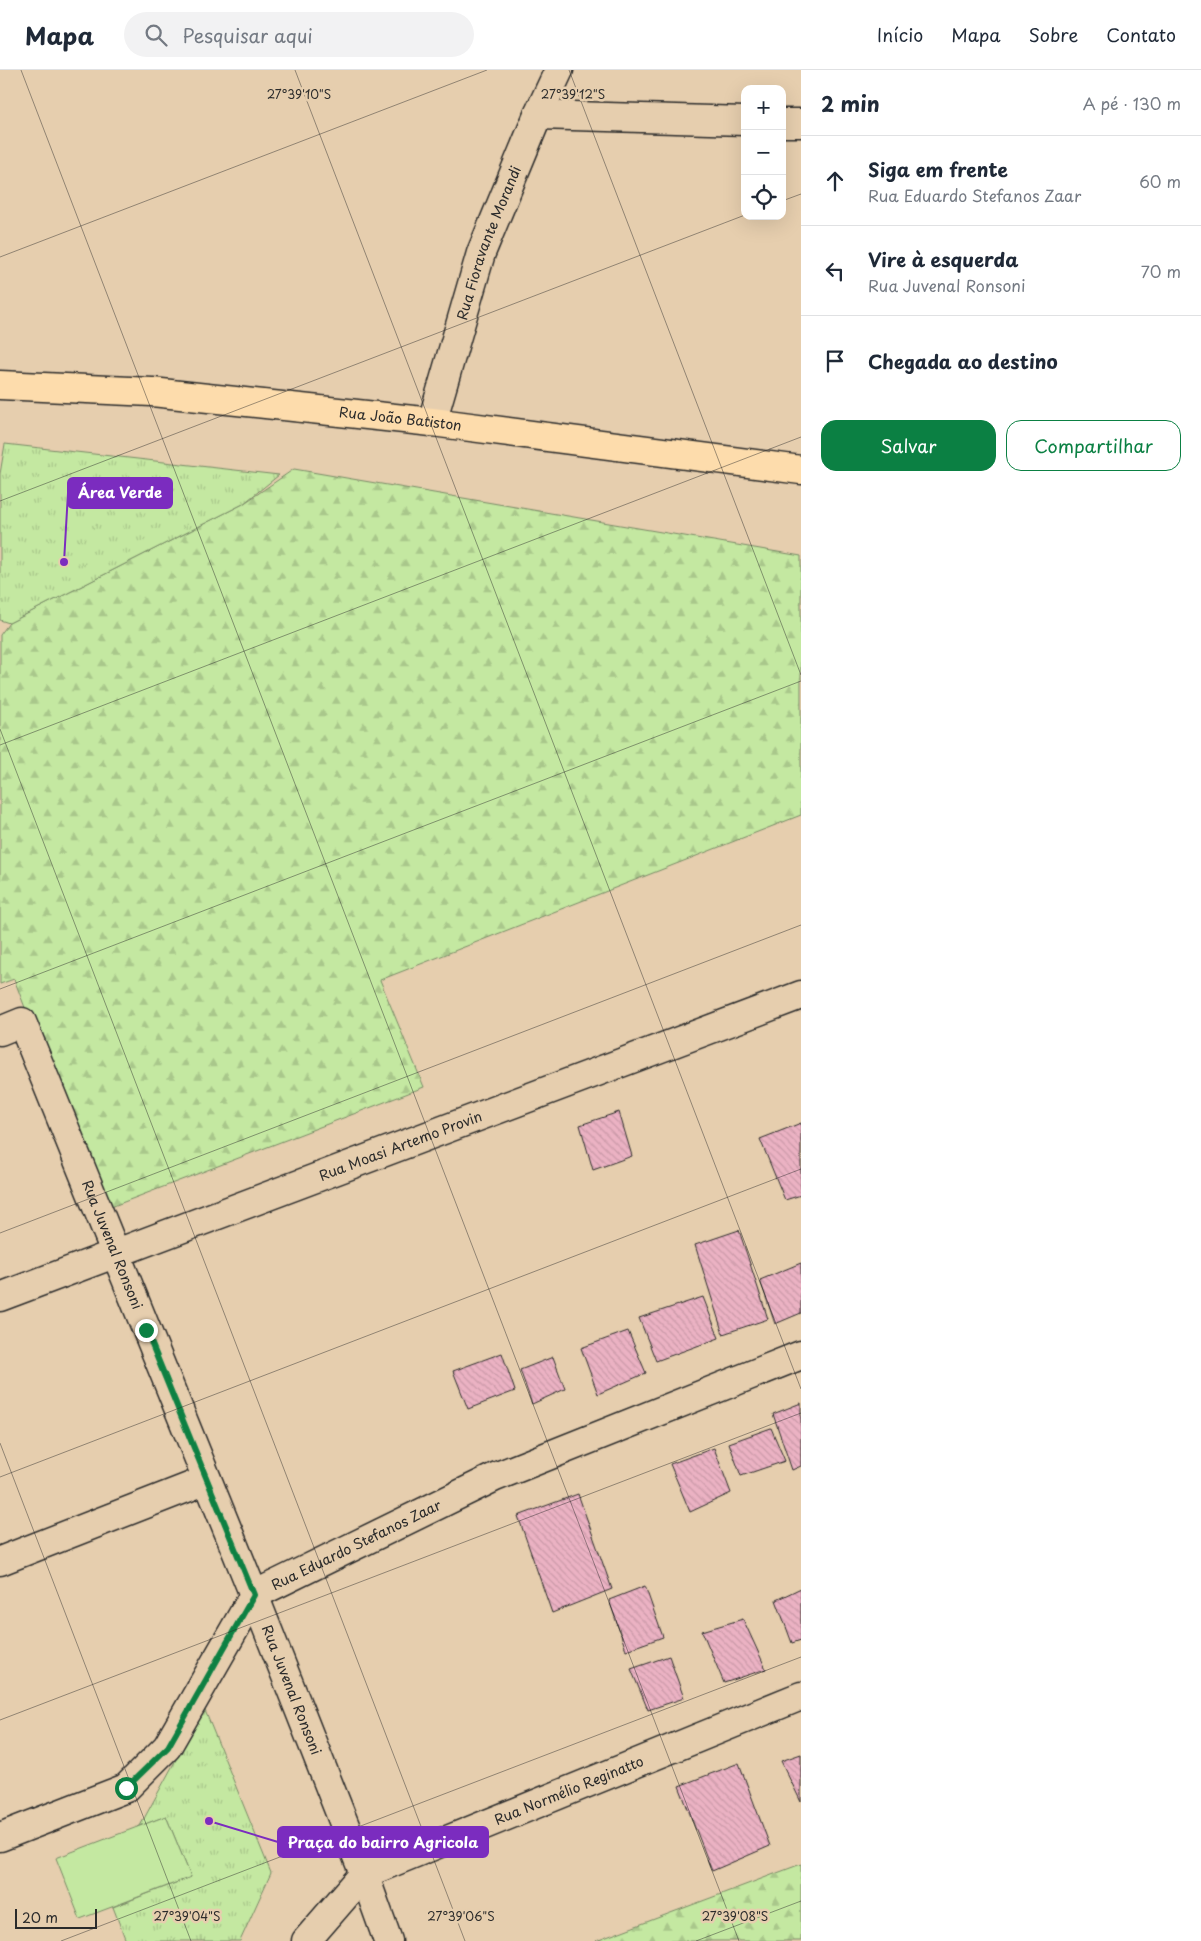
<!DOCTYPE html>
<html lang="pt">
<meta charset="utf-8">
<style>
body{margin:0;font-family:"Playpen Sans",sans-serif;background:#f2f2f3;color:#1f2937}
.controls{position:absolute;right:15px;top:15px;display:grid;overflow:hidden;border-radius:10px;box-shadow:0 5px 20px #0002}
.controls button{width:45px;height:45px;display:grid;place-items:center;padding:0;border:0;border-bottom:1px solid #e0e1e3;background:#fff;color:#1f2937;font:25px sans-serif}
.scale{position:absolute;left:15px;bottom:12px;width:82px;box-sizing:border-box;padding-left:5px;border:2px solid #2b2b2b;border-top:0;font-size:14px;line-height:18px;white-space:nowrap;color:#2b2b2b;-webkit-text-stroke:4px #e6ceae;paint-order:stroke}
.stop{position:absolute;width:15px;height:15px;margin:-11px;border:4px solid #0b8043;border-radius:50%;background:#fff}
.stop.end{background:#0b8043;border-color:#fff;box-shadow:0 1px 5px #0008}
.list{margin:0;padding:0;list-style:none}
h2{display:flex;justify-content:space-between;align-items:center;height:65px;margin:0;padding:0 20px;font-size:21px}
h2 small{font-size:16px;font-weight:400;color:#747a83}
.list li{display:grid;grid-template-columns:32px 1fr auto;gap:15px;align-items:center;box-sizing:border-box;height:90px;padding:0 20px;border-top:1px solid #e0e1e3}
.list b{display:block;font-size:19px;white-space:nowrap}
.list p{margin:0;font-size:16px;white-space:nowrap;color:#747a83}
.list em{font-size:16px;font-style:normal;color:#747a83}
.actions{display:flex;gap:10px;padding:15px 20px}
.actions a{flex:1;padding:11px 0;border:1px solid #0b8043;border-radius:15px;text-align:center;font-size:18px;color:#0b8043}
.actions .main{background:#0b8043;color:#fff}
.icon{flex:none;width:28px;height:28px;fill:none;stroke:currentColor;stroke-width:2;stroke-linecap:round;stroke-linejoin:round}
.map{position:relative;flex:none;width:801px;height:1871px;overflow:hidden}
header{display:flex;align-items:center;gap:30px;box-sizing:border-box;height:70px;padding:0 25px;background:#fff;border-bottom:1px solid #e0e1e3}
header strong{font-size:24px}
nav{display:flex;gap:28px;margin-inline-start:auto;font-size:18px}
.search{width:350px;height:45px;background:#f2f2f3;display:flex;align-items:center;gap:12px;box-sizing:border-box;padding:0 18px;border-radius:28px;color:#747a83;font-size:19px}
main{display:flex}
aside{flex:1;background:#fff}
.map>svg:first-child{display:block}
.forest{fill:url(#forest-firs);stroke:#788a66}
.park{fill:url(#park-tufts);stroke:#788a66}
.pitch{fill:#c4e8a1;stroke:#788a66}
.building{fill:url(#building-back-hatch);stroke:#2b2b2b}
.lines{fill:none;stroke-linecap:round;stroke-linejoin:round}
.minor-casing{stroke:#2b2b2b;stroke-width:31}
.major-casing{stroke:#2b2b2b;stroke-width:31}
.minor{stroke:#e6ceae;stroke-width:28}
.major{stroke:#fddcac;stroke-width:28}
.route{stroke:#0b8043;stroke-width:6}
.ticks{fill:none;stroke:#2b2b2b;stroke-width:1;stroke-opacity:0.45}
.labels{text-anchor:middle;stroke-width:5;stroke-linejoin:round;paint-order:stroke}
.street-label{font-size:14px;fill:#2b2b2b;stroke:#e6ceae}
.ticks-label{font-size:12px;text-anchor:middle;fill:#2b2b2b;stroke:#e6ceae;stroke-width:5;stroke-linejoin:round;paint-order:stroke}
.leader{fill:none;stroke:#7b2cbf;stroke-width:2}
.callout-dot{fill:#7b2cbf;stroke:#e6ceae;stroke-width:2}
.callout{fill:#7b2cbf;stroke:#7b2cbf;stroke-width:2}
.callout-label{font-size:15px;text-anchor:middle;font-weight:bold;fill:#fff}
</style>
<header>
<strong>Mapa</strong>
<div class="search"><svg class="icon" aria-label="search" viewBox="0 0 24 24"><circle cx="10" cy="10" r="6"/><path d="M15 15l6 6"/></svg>Pesquisar aqui</div>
<nav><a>Início</a><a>Mapa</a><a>Sobre</a><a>Contato</a></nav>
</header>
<main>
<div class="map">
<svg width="801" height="1871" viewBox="0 0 801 1871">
<defs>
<pattern id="forest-firs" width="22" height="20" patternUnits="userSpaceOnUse" patternTransform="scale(1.25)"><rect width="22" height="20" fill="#c4e8a1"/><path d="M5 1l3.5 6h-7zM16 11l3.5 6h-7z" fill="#a9c78b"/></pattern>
<pattern id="park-tufts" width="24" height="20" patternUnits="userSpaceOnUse" patternTransform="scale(1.25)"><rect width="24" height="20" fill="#c4e8a1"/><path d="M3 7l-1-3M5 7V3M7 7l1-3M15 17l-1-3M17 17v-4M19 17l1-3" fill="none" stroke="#a9c78b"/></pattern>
<pattern id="building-back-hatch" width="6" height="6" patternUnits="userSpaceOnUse" patternTransform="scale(1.25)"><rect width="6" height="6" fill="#ebb2c3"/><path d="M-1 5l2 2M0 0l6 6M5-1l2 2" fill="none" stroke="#ca99a8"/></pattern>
</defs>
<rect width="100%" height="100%" fill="#e6ceae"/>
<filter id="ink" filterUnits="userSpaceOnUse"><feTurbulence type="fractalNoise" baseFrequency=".02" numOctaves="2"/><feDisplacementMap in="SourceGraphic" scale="10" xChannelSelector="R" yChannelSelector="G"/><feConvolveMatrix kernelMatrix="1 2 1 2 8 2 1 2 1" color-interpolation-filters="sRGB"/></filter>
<g filter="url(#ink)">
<!-- forest -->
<g class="forest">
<polygon points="294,399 801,486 801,745 380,910 424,1017 103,1140 14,909 0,914 0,565 9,553 243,434"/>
<polygon points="801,1794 801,1871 596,1871"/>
</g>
<!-- park -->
<g class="park">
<polygon points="5,374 279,405 243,434 9,553 0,550 0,404"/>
<polygon points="204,1638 271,1803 240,1871 126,1871 113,1837 191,1807 166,1746 140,1756"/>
</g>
<!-- pitch -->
<polygon class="pitch" points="166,1746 191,1807 80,1849 56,1788"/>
<!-- building -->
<g class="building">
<polygon points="619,1042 632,1086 593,1100 580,1055"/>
<polygon points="801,1053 801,1125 785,1130 760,1069"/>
<polygon points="739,1160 768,1249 723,1264 695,1175"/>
<polygon points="801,1193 801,1243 775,1254 760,1210"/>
<polygon points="703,1227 719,1268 656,1291 639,1248"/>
<polygon points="628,1261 646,1303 598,1324 581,1278"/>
<polygon points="502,1283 515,1321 468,1339 453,1301"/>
<polygon points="553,1287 565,1319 532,1334 520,1300"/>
<polygon points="801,1333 801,1396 792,1400 773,1344"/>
<polygon points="771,1358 785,1391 741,1406 729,1373"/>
<polygon points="714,1378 731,1423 690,1442 670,1394"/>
<polygon points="578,1424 612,1519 552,1543 518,1446"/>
<polygon points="645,1516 663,1567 626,1580 609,1530"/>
<polygon points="801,1518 801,1570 792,1573 776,1530"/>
<polygon points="743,1549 766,1599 724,1613 702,1561"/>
<polygon points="669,1586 684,1628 648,1640 631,1599"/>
<polygon points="801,1684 801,1732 781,1691"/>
<polygon points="739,1693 770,1776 712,1801 679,1716"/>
</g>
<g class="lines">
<!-- minor casing -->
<g class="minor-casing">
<g id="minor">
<polyline points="538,45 745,51"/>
<polyline points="782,53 801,53"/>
<path id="s1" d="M432 352 481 183 538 45 559 0"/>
<path id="s2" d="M0 961 22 952 254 1525 364 1804 388 1871"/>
<path id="s3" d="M0 1227 801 925"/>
<polyline points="0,1491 207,1410"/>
<path id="s4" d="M0 1767 126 1718 167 1677 254 1525 495 1407 801 1285"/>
<path id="s5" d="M306 1871 364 1804 801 1626"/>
</g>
</g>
<!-- major casing -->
<g class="major-casing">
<g id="major">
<path id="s6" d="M0 315 152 322 432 352 801 400"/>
</g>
</g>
<!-- minor -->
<use href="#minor" class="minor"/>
<!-- major -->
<use href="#major" class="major"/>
</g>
</g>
<g class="lines" filter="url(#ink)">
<!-- route -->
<polyline class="route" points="126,1718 168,1677 254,1525 146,1260"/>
</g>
<!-- ticks -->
<path class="ticks" d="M21 0 739 1871M295 0 801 1319M569 0 801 605M782 131 801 124M0 187 487 0M0 431 745 145M0 659 465 1871M0 675 801 367M0 919 801 611M0 1163 801 855M0 1373 191 1871M0 1407 801 1099M0 1650 801 1343M61 1871 801 1587M696 1871 801 1831"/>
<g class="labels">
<!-- street labels -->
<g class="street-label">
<text dy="5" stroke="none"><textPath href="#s1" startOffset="188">Rua Fioravante Morandi</textPath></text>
<text dy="5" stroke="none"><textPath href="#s6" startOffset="402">Rua João Batiston</textPath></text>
<text dy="5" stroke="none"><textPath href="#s3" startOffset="428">Rua Moasi Artemo Provin</textPath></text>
<text dy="5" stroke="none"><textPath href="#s2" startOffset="264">Rua Juvenal Ronsoni</textPath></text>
<text dy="5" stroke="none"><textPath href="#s4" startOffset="482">Rua Eduardo Stefanos Zaar</textPath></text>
<text dy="5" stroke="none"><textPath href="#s2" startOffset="744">Rua Juvenal Ronsoni</textPath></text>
<text dy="5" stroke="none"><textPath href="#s5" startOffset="310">Rua Normélio Reginatto</textPath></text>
</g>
</g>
<g class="ticks-label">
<text x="299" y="29">27°39'10"S</text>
<text x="573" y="29">27°39'12"S</text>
<text x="187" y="1851">27°39'04"S</text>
<text x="461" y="1851">27°39'06"S</text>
<text x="735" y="1851">27°39'08"S</text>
</g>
<!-- callouts -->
<path class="leader" d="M64 492L68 423M209 1751L278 1772"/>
<g class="callout-dot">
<circle cx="64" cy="492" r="5"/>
<circle cx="209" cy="1751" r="5"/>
</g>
<g class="callout">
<rect x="68" y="408" width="104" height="30" rx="5"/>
<rect x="278" y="1757" width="210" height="30" rx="5"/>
</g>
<g class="callout-label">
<text x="120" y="428">Área Verde</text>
<text x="383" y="1778">Praça do bairro Agricola</text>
</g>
</svg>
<div class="controls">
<button>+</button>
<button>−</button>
<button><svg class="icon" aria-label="locate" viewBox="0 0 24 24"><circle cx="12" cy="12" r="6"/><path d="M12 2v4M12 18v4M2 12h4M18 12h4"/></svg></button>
</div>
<div class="scale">20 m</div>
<div class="stop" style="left:126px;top:1718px"></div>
<div class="stop end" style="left:146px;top:1260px"></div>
</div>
<aside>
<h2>2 min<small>A pé · 130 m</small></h2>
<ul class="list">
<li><svg class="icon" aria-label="ahead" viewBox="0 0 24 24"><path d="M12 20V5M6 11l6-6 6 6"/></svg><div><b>Siga em frente</b><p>Rua Eduardo Stefanos Zaar</p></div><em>60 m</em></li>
<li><svg class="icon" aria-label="left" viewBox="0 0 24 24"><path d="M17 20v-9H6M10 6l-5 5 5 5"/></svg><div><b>Vire à esquerda</b><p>Rua Juvenal Ronsoni</p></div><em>70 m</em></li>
<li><svg class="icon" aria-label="arrive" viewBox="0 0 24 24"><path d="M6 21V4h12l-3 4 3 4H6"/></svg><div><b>Chegada ao destino</b></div></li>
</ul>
<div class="actions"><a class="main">Salvar</a><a>Compartilhar</a></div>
</aside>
</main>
